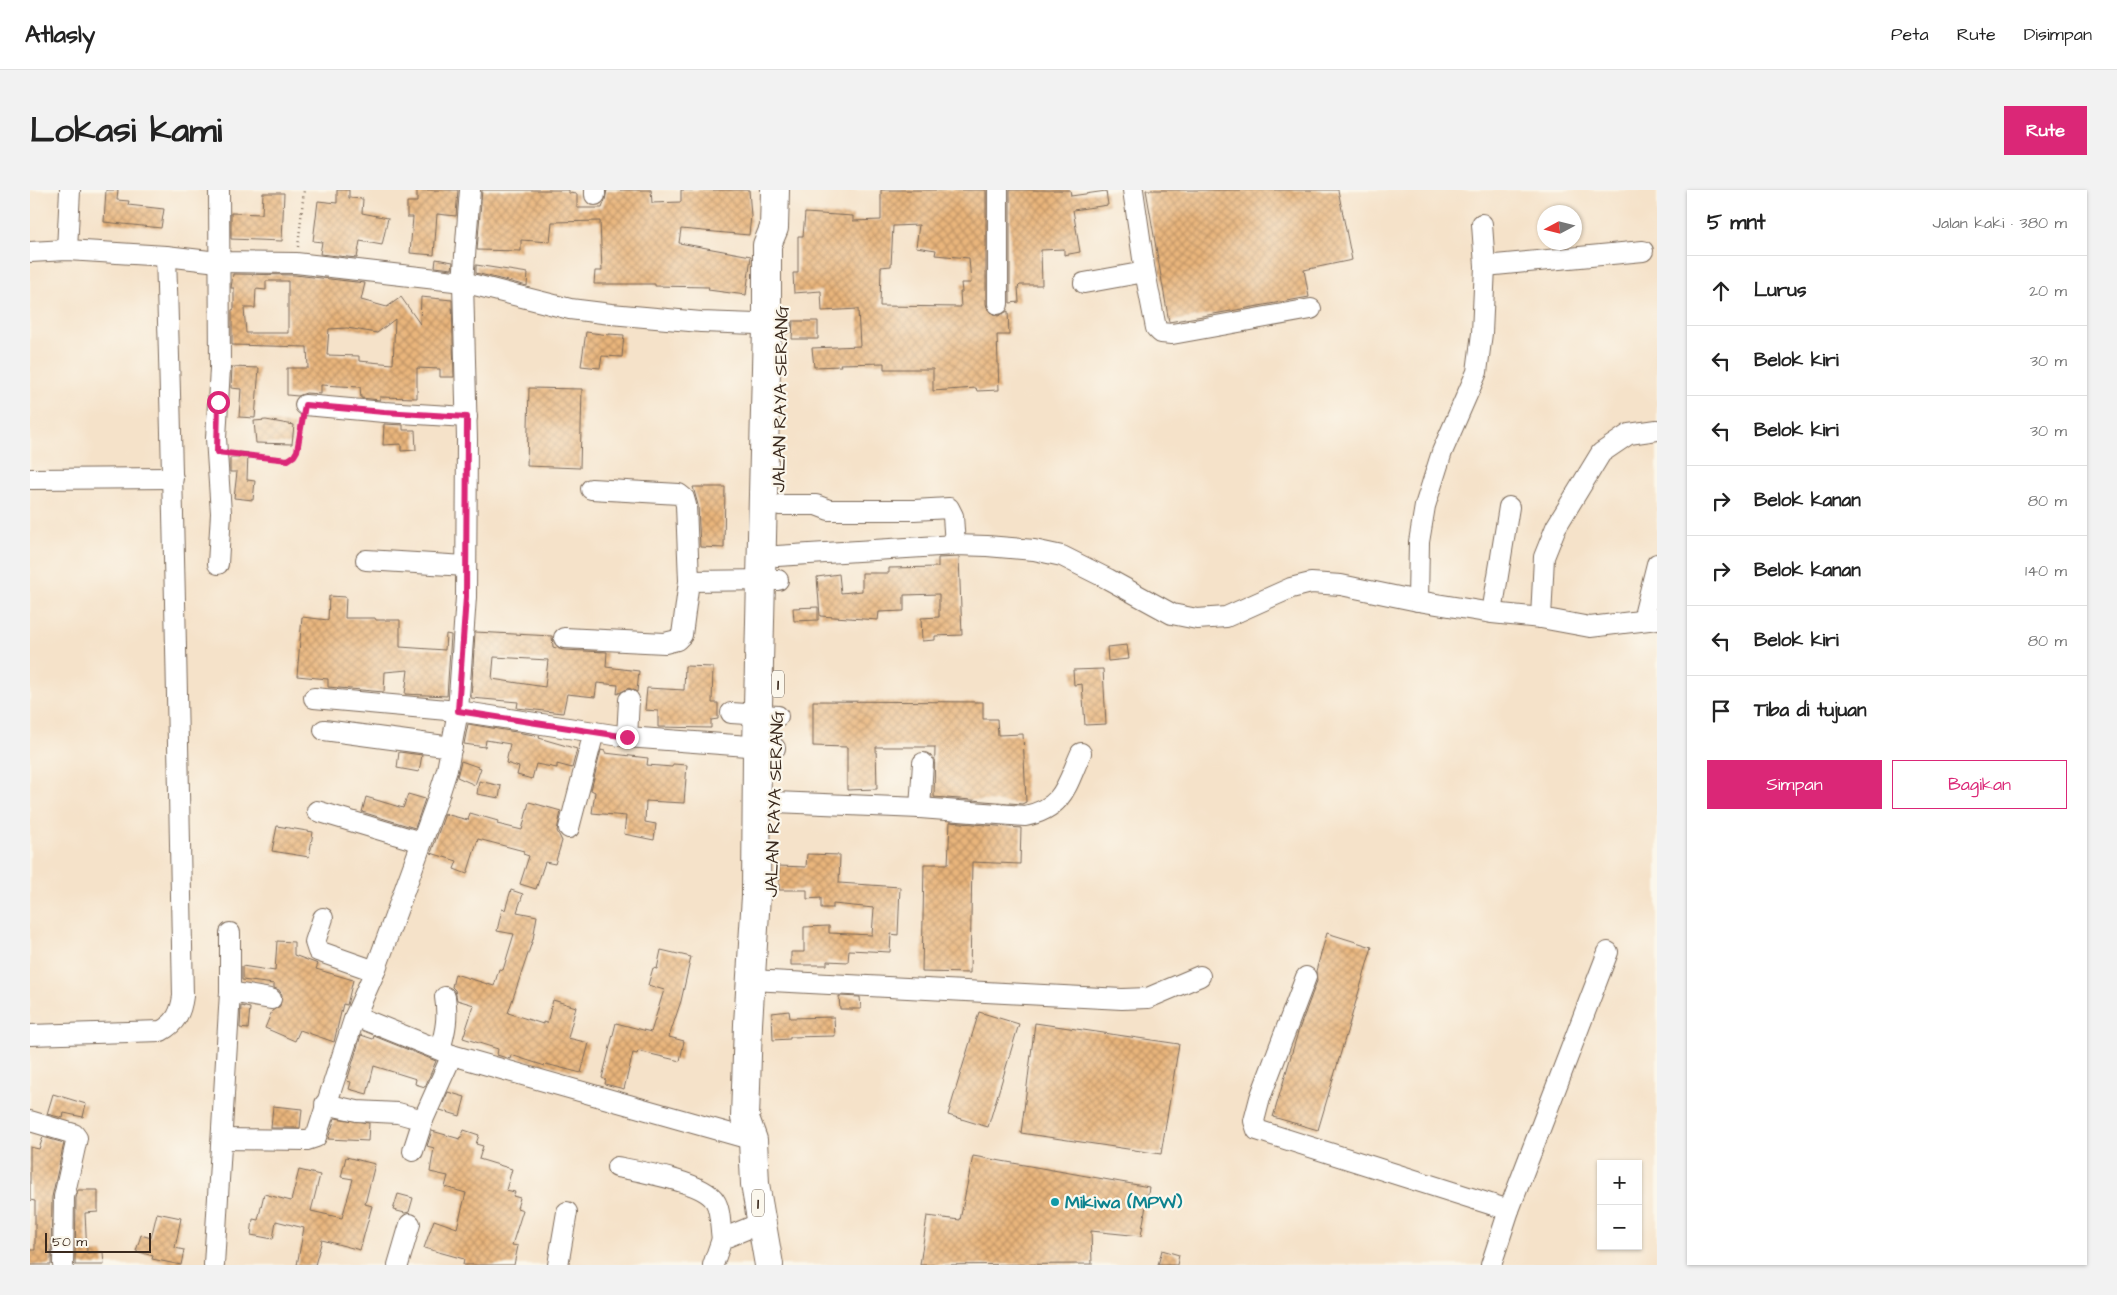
<!DOCTYPE html>
<html lang="id">
<meta charset="utf-8">
<style>
body{margin:0;font-family:"Architects Daughter",sans-serif;background:#f2f2f2;color:#222}
.controls{position:absolute;right:15px;bottom:15px;display:grid;overflow:hidden;border-radius:0px;box-shadow:0 1px 4px #0004}
.controls button{width:45px;height:45px;display:grid;place-items:center;padding:0;border:0;border-bottom:1px solid #e0e0e0;background:#fff;color:#222;font:25px sans-serif}
.compass{position:absolute;left:1507px;top:15px;width:45px;height:45px;border-radius:50%;background:#fff;box-shadow:0 1px 4px #0004;rotate:263deg}
.scale{position:absolute;left:15px;bottom:12px;width:106px;box-sizing:border-box;padding-left:5px;border:2px solid #3b2a1e;border-top:0;font-size:14px;line-height:18px;white-space:nowrap;color:#3b2a1e;-webkit-text-stroke:4px #fbf7ec;paint-order:stroke}
.stop{position:absolute;width:15px;height:15px;margin:-11px;border:4px solid #db2777;border-radius:50%;background:#fff}
.stop.end{background:#db2777;border-color:#fff;box-shadow:0 1px 5px #0008}
.list{margin:0;padding:0;list-style:none}
h2{display:flex;justify-content:space-between;align-items:center;height:65px;margin:0;padding:0 20px;font-size:21px}
h2 small{font-size:16px;font-weight:400;color:#767676}
.list li{display:grid;grid-template-columns:32px 1fr auto;gap:15px;align-items:center;box-sizing:border-box;height:70px;padding:0 20px;border-top:1px solid #e0e0e0}
.list b{display:block;font-size:19px;white-space:nowrap}
.list em{font-size:16px;font-style:normal;color:#767676}
.actions{display:flex;gap:10px;padding:15px 20px}
.actions a{flex:1;padding:11px 0;border:1px solid #db2777;border-radius:0px;text-align:center;font-size:18px;color:#db2777}
.actions .main{background:#db2777;color:#fff}
.icon{flex:none;width:28px;height:28px;fill:none;stroke:currentColor;stroke-width:2;stroke-linecap:round;stroke-linejoin:round}
.map{position:relative;flex:none;width:1627px;height:1075px;overflow:hidden;border-radius:0px}
header{display:flex;align-items:center;gap:30px;box-sizing:border-box;height:70px;padding:0 25px;background:#fff;border-bottom:1px solid #e0e0e0}
header strong{font-size:24px}
nav{display:flex;gap:28px;margin-inline-start:auto;font-size:18px}
.intro{display:flex;align-items:center;justify-content:space-between;box-sizing:border-box;height:120px;padding:0 30px}
h1{margin:0;font-size:35px}
.button{padding:12px 22px;border-radius:0px;background:#db2777;color:#fff;font-size:18px;font-weight:700}
main{display:flex;gap:30px;padding:0 30px}
aside{flex:1;background:#fff;border-radius:0px;box-shadow:0 1px 4px #0004}
.map>svg:first-child{display:block}
.building{fill:url(#building-cross-hatch);fill-rule:evenodd}
.lines{fill:none;stroke-linecap:round;stroke-linejoin:round}
.minor-casing{stroke:#7c6a5a;stroke-width:22}
.highway-casing{stroke:#7c6a5a;stroke-width:30}
.path{stroke:#7c6a5a;stroke-width:2.5;stroke-dasharray:1 4;stroke-linecap:butt}
.minor{stroke:#fff;stroke-width:20}
.highway{stroke:#fff;stroke-width:28}
.route{stroke:#db2777;stroke-width:6}
.culture-dot{fill:#0f9aa8;stroke:#fbf7ec;stroke-width:2}
.labels{text-anchor:middle;stroke-width:4.5;stroke-linejoin:round;paint-order:stroke}
.shield{fill:#fbf7ec;stroke:#75685c;stroke-width:1}
.shield-label{font-size:16px;font-weight:bold;fill:#3b2a1e}
.street-label{font-size:18px;fill:#3b2a1e;stroke:#fbf7ec}
.culture-label{font-size:18px;font-weight:bold;fill:#0d838f;stroke:#fbf7ec;text-anchor:start}
</style>
<header>
<strong>Atlasly</strong>
<nav><a>Peta</a><a>Rute</a><a>Disimpan</a></nav>
</header>
<div class="intro"><h1>Lokasi kami</h1><a class="button">Rute</a></div>
<main>
<div class="map">
<svg width="1627" height="1075" viewBox="0 0 1627 1075">
<defs>
<pattern id="building-cross-hatch" width="8" height="8" patternUnits="userSpaceOnUse" patternTransform="scale(1.25)"><rect width="8" height="8" fill="#e9b57c"/><path d="M0 0l8 8M0 8l8-8" fill="none" stroke="#be9365"/></pattern>
</defs>
<rect width="100%" height="100%" fill="#fbf7ec"/>
<filter id="ink" filterUnits="userSpaceOnUse"><feTurbulence type="fractalNoise" baseFrequency=".02" numOctaves="2"/><feDisplacementMap in="SourceGraphic" scale="10" xChannelSelector="R" yChannelSelector="G"/><feConvolveMatrix kernelMatrix="1 2 1 2 8 2 1 2 1" color-interpolation-filters="sRGB"/></filter>
<filter id="wash" filterUnits="userSpaceOnUse"><feTurbulence type="fractalNoise" baseFrequency=".0096" numOctaves="4" result="noise"/><feDisplacementMap in="SourceGraphic" scale="20" xChannelSelector="R" yChannelSelector="G"/><feGaussianBlur stdDeviation="1.12" result="paint"/><feColorMatrix in="noise" values="0 0 0 0 0 0 0 0 0 0 0 0 0 0 0 0 0 1.4 0 .05"/><feComposite in="paint" operator="in"/></filter>
<g filter="url(#wash)">
<rect width="100%" height="100%" fill="#f5e2c9"/>
<g id="blocks">
<!-- building -->
<g class="building">
<polygon points="76,0 88,0 87,10 99,11 98,15 134,19 131,38 74,32"/>
<polygon points="307,0 319,0 319,8 333,9 332,23 358,28 352,55 330,51 327,68 290,64 292,52 283,51 288,11 307,13"/>
<polygon points="387,0 428,0 426,26 407,24 404,65 380,63 383,27 377,27 377,12 387,12"/>
<polygon points="452,0 539,0 539,3 547,4 547,18 572,18 575,10 577,0 621,0 622,13 651,12 651,0 719,0 721,26 719,45 651,39 649,53 721,66 716,105 678,100 679,97 625,96 625,94 564,94 565,81 572,81 570,31 522,32 520,52 491,50 491,61 447,60"/>
<path d="M851 0H956V114L958 120 963 124 968 126 978 121 979 145H967L969 200 947 201 946 198 903 201V179H854V173L810 174 811 176 784 177 782 158 830 156 828 119 792 121 791 101 764 103 763 83H768V46H773L775 23 823 26V31L851 30ZM889 35 886 57 906 60 905 65 939 68 941 93H931L932 102H930L931 117 850 116 851 77 861 76 863 36Z"/>
<polygon points="980,0 1040,0 1041,6 1076,1 1078,15 1043,20 1050,62 1034,65 1034,59 1011,60 1012,95 990,95 988,97 989,112 980,113"/>
<polygon points="1116,0 1308,0 1322,70 1274,80 1279,107 1139,132"/>
<polygon points="233,3 254,3 252,51 201,49 201,23 232,24"/>
<polygon points="406,69 423,72 422,79 405,77"/>
<polygon points="446,75 498,83 497,96 446,83"/>
<path d="M203 84 265 85 335 93 331 110 357 117 371 107 390 134 391 107 422 110 424 187H410V179L387 178V208L350 207V210L331 208 330 197 291 195V204L276 203 268 206 257 205V178H278L277 157 202 155V120L204 119V98H201ZM236 91H258V143H216L214 118H225L226 99 236 100ZM365 129 363 174 329 171V166L297 165 299 139 317 138 347 143Z"/>
<polygon points="763,131 788,131 788,149 762,149"/>
<polygon points="556,142 579,145 579,144 594,145 592,167 572,166 570,178 551,176"/>
<polygon points="202,177 229,178 225,228 209,227 211,199 201,198"/>
<polygon points="499,198 552,199 550,278 497,276"/>
<polygon points="236,230 264,235 262,254 226,253 224,231"/>
<polygon points="354,234 373,235 373,240 385,240 386,260 371,261 371,254 353,255"/>
<polygon points="209,262 218,263 217,290 225,291 223,310 204,308 207,282 200,282 200,268 209,268"/>
<polygon points="663,297 695,297 694,358 670,357 668,315"/>
<polygon points="929,367 932,445 905,446 905,450 892,451 891,428 909,427 909,404 874,405 874,421 849,422 848,430 790,426 787,387 809,384 811,403 832,401 832,383 859,383 859,378 908,377 908,368"/>
<polygon points="299,406 316,407 315,428 345,428 346,430 370,430 370,457 415,460 416,444 421,445 417,506 375,504 378,480 355,482 354,502 298,497 298,489 267,486 272,427 298,430"/>
<polygon points="788,417 788,430 764,431 763,418"/>
<path d="M445 442 522 446 523 457 533 460 577 462 576 477 609 481 607 502 599 498 587 504 588 495 567 493 565 507 537 504 533 523 487 518 488 512 441 508ZM464 467 518 470 515 497 462 489Z"/>
<polygon points="1097,455 1099,469 1078,471 1077,457"/>
<polygon points="655,476 683,477 682,513 688,513 688,529 681,530 681,538 628,537 628,521 615,520 617,498 654,500"/>
<polygon points="1073,479 1076,534 1055,535 1052,494 1044,495 1043,480"/>
<polygon points="783,511 953,512 953,529 967,529 968,545 993,544 996,612 992,614 904,607 905,557 846,557 847,599 817,600 817,557 783,556"/>
<polygon points="438,534 510,546 509,548 547,559 542,578 527,574 527,578 506,574 502,589 487,585 489,577 476,573 480,554 456,550 455,557 434,554"/>
<polygon points="571,560 575,561 575,563 618,568 617,575 642,577 643,574 657,575 654,613 616,611 615,632 626,634 624,650 594,644 596,626 562,623 565,602 561,600"/>
<polygon points="369,562 392,565 389,582 367,578"/>
<polygon points="431,571 451,578 445,595 427,587"/>
<polygon points="449,591 471,596 469,608 447,604"/>
<polygon points="378,604 395,609 385,638 332,622 336,607 373,618"/>
<polygon points="499,612 531,621 527,641 532,651 525,674 515,672 506,699 490,694 499,666 493,664 494,661 448,649 437,684 424,679 427,671 401,663 415,624 438,630 440,623 468,631 467,634 492,640"/>
<polygon points="920,632 991,638 990,674 942,672 940,783 892,782 894,674 918,674"/>
<polygon points="247,636 283,642 279,667 242,661"/>
<polygon points="777,664 810,665 809,693 870,697 868,745 861,744 860,762 819,760 818,772 797,771 797,775 761,775 761,762 774,762 774,737 799,736 799,743 842,745 844,718 803,714 803,718 791,718 791,708 777,709 777,700 749,700 749,676 776,677"/>
<polygon points="481,700 493,704 487,722 507,726 503,749 478,823 513,834 513,832 517,833 523,810 546,817 538,848 559,853 551,883 516,874 515,876 481,865 480,869 467,865 468,859 433,848 444,815 427,810 425,800 422,797 425,784 464,796 469,779 473,780 484,744 467,741 472,719 475,720"/>
<polygon points="1297,743 1342,757 1288,940 1243,927 1268,842 1287,791 1286,781"/>
<polygon points="247,751 264,752 264,765 288,774 286,779 323,790 317,815 313,814 304,852 270,840 265,851 235,838 242,821 250,816 252,805 249,800 244,798 244,794 212,790 212,776 245,781"/>
<polygon points="631,760 661,767 651,811 639,847 654,851 650,871 608,861 607,864 603,863 594,899 575,894 576,890 572,888 586,833 621,842 634,800 618,795 623,778 627,779"/>
<polygon points="809,806 830,807 831,819 810,819"/>
<polygon points="211,816 220,818 218,839 210,838"/>
<polygon points="759,821 760,828 804,827 805,846 760,847 760,849 743,850 742,823"/>
<polygon points="949,822 989,834 958,937 918,925"/>
<polygon points="1005,833 1149,854 1131,964 991,943"/>
<polygon points="331,845 343,849 344,846 406,871 395,897 385,894 386,889 344,876 337,904 319,899 321,892 317,891"/>
<polygon points="418,902 435,907 430,926 410,920"/>
<polygon points="23,904 56,914 53,927 34,923 33,928 17,924"/>
<polygon points="243,916 272,919 270,938 241,938"/>
<polygon points="305,928 339,933 338,951 298,949"/>
<polygon points="434,940 449,945 446,954 453,956 449,969 482,979 476,1000 485,1002 483,1006 490,1008 487,1018 493,1020 482,1055 488,1056 484,1075 433,1075 434,1069 394,1058 404,1030 427,1038 436,1003 415,997 418,986 400,982 404,958 397,956 402,941 430,949"/>
<polygon points="13,947 34,953 22,1007 21,1075 0,1075 0,1060 5,1060 5,1011 0,1010 0,957 9,959"/>
<polygon points="943,966 1119,997 1111,1046 1061,1041 1062,1074 890,1075 897,1026 930,1030"/>
<polygon points="316,967 345,974 335,1014 342,1016 330,1060 292,1050 285,1075 267,1075 274,1038 246,1031 243,1049 221,1045 223,1029 228,1030 234,1004 261,1011 269,980 290,985 281,1021 312,1028 323,989 311,987"/>
<polygon points="48,1000 68,1000 68,1022 55,1023 57,1063 73,1062 74,1075 45,1075 46,1008"/>
<polygon points="368,1004 383,1008 379,1022 375,1023 363,1020"/>
<polygon points="127,1023 151,1028 145,1058 154,1060 151,1075 122,1069 123,1066 106,1061 111,1045 121,1048"/>
<polygon points="1132,1060 1149,1065 1147,1075 1128,1075"/>
</g>
</g>
</g>
<g filter="url(#ink)">
<use href="#blocks" fill-opacity="0" stroke="#7c6a5a" stroke-width="1"/>
<g class="lines">
<!-- minor casing -->
<g class="minor-casing">
<g id="minor">
<polyline points="565,5 565,0"/>
<polyline points="1452,34 1455,76 1613,61"/>
<polyline points="37,60 40,0"/>
<polyline points="0,62 37,60 136,66 188,72 266,73 433,92 540,119 581,124 671,132 751,135"/>
<polyline points="1115,82 1126,138 1131,143 1142,144 1281,119"/>
<polyline points="1054,93 1115,82 1103,0"/>
<polyline points="968,114 968,0"/>
<polyline points="275,215 354,222 437,227"/>
<polyline points="0,289 143,288"/>
<polyline points="561,299 649,304 654,308 656,315 659,391 748,390"/>
<polyline points="749,315 786,315 799,320 884,320 919,318 923,326 925,355"/>
<polyline points="747,366 925,355 957,356 1004,360 1032,366 1078,389 1142,424 1167,429 1196,427 1261,398 1281,393 1311,395 1388,411 1462,423 1511,428 1560,437 1627,429"/>
<polyline points="336,370 436,376"/>
<polyline points="188,374 191,323 186,248 190,178 189,0"/>
<polyline points="1388,411 1389,352 1395,316 1412,262 1447,182 1452,143 1455,76"/>
<polyline points="1462,423 1479,317"/>
<polyline points="1511,428 1514,367 1526,337 1571,263 1599,244 1627,240"/>
<polyline points="1613,430 1627,374"/>
<polyline points="534,448 635,453 647,450 652,445 659,391"/>
<polyline points="284,508 428,521 597,547 745,558"/>
<polyline points="701,523 748,526"/>
<polyline points="294,540 422,557"/>
<polyline points="597,547 599,510"/>
<path d="M745 612 890 618 995 626C1034 618 1036 596 1051 563"/>
<polyline points="890,618 893,573"/>
<polyline points="287,621 391,652"/>
<polyline points="539,638 564,542"/>
<polyline points="293,728 285,752 288,761 345,781"/>
<polyline points="1276,787 1230,908 1224,931 1227,940 1479,1020"/>
<polyline points="721,790 1092,809 1118,808 1170,786"/>
<polyline points="200,802 241,809"/>
<polyline points="325,826 422,865 723,950"/>
<path d="M0 845 131 841C146 833 151 822 153 806 148 559 144 312 136 66"/>
<path d="M410 859C416 840 418 826 415 807"/>
<polyline points="295,914 327,921 368,923 393,930 422,865"/>
<polyline points="0,931 44,944 47,948 34,1007 33,1075"/>
<polyline points="192,949 277,950 286,947 325,826 345,781 408,608 417,580 428,521 436,407 437,250 433,92 440,0"/>
<polyline points="383,961 393,930"/>
<path d="M587 977C608 981 674 992 685 1011 691 1020 690 1038 692 1049"/>
<polyline points="184,1075 200,802 200,743"/>
<polyline points="368,1075 380,1034"/>
<polyline points="528,1075 537,1022"/>
<polyline points="683,1075 692,1049 731,1033"/>
<polyline points="1461,1075 1479,1020 1578,762"/>
</g>
</g>
<!-- highway casing -->
<g class="highway-casing">
<polyline id="highway" points="739,1075 725,994 723,950 715,928 718,834 726,706 727,558 737,136 737,55 744,38 745,0"/>
</g>
<!-- path -->
<g class="path">
<polyline points="268,57 274,0"/>
<polyline points="202,264 253,269 262,268 267,261 272,231"/>
</g>
<!-- minor -->
<use href="#minor" class="minor"/>
<!-- highway -->
<use href="#highway" class="highway"/>
</g>
</g>
<g class="lines" filter="url(#ink)">
<!-- route -->
<polyline class="route" points="188,212 187,262 258,270 264,266 267,261 275,215 354,222 437,227 436,407 428,521 597,547"/>
</g>
<!-- markers -->
<circle class="culture-dot" cx="1025" cy="1012" r="5"/>
<g class="labels">
<!-- shield labels -->
<g class="shield">
<rect x="742" y="480.5" width="12" height="27" rx="4"/>
<rect x="722" y="999.5" width="12" height="27" rx="4"/>
</g>
<g class="shield-label">
<text x="748" y="500">1</text>
<text x="728" y="1019">1</text>
</g>
<!-- street labels -->
<g class="street-label">
<text transform="translate(750 209) rotate(-89)" y="6">JALAN RAYA SERANG</text>
<text transform="translate(744 614) rotate(-88)" y="6">JALAN RAYA SERANG</text>
</g>
<!-- culture labels -->
<g class="culture-label">
<text x="1035" y="1018">Mikiwa (MPW)</text>
</g>
</g>
</svg>
<div class="controls">
<button>+</button>
<button>−</button>
</div>
<svg class="compass" viewBox="-18 -18 36 36"><path d="M0-13l5 13h-10z" fill="#e53935"/><path d="M0 13l5-13h-10z" fill="#767676"/></svg>
<div class="scale">50 m</div>
<div class="stop" style="left:188px;top:212px"></div>
<div class="stop end" style="left:597px;top:547px"></div>
</div>
<aside>
<h2>5 mnt<small>Jalan kaki · 380 m</small></h2>
<ul class="list">
<li><svg class="icon" aria-label="ahead" viewBox="0 0 24 24"><path d="M12 20V5M6 11l6-6 6 6"/></svg><div><b>Lurus</b></div><em>20 m</em></li>
<li><svg class="icon" aria-label="left" viewBox="0 0 24 24"><path d="M17 20v-9H6M10 6l-5 5 5 5"/></svg><div><b>Belok kiri</b></div><em>30 m</em></li>
<li><svg class="icon" aria-label="left" viewBox="0 0 24 24"><path d="M17 20v-9H6M10 6l-5 5 5 5"/></svg><div><b>Belok kiri</b></div><em>30 m</em></li>
<li><svg class="icon" aria-label="right" viewBox="0 0 24 24"><path d="M7 20v-9h11M14 6l5 5-5 5"/></svg><div><b>Belok kanan</b></div><em>80 m</em></li>
<li><svg class="icon" aria-label="right" viewBox="0 0 24 24"><path d="M7 20v-9h11M14 6l5 5-5 5"/></svg><div><b>Belok kanan</b></div><em>140 m</em></li>
<li><svg class="icon" aria-label="left" viewBox="0 0 24 24"><path d="M17 20v-9H6M10 6l-5 5 5 5"/></svg><div><b>Belok kiri</b></div><em>80 m</em></li>
<li><svg class="icon" aria-label="arrive" viewBox="0 0 24 24"><path d="M6 21V4h12l-3 4 3 4H6"/></svg><div><b>Tiba di tujuan</b></div></li>
</ul>
<div class="actions"><a class="main">Simpan</a><a>Bagikan</a></div>
</aside>
</main>
